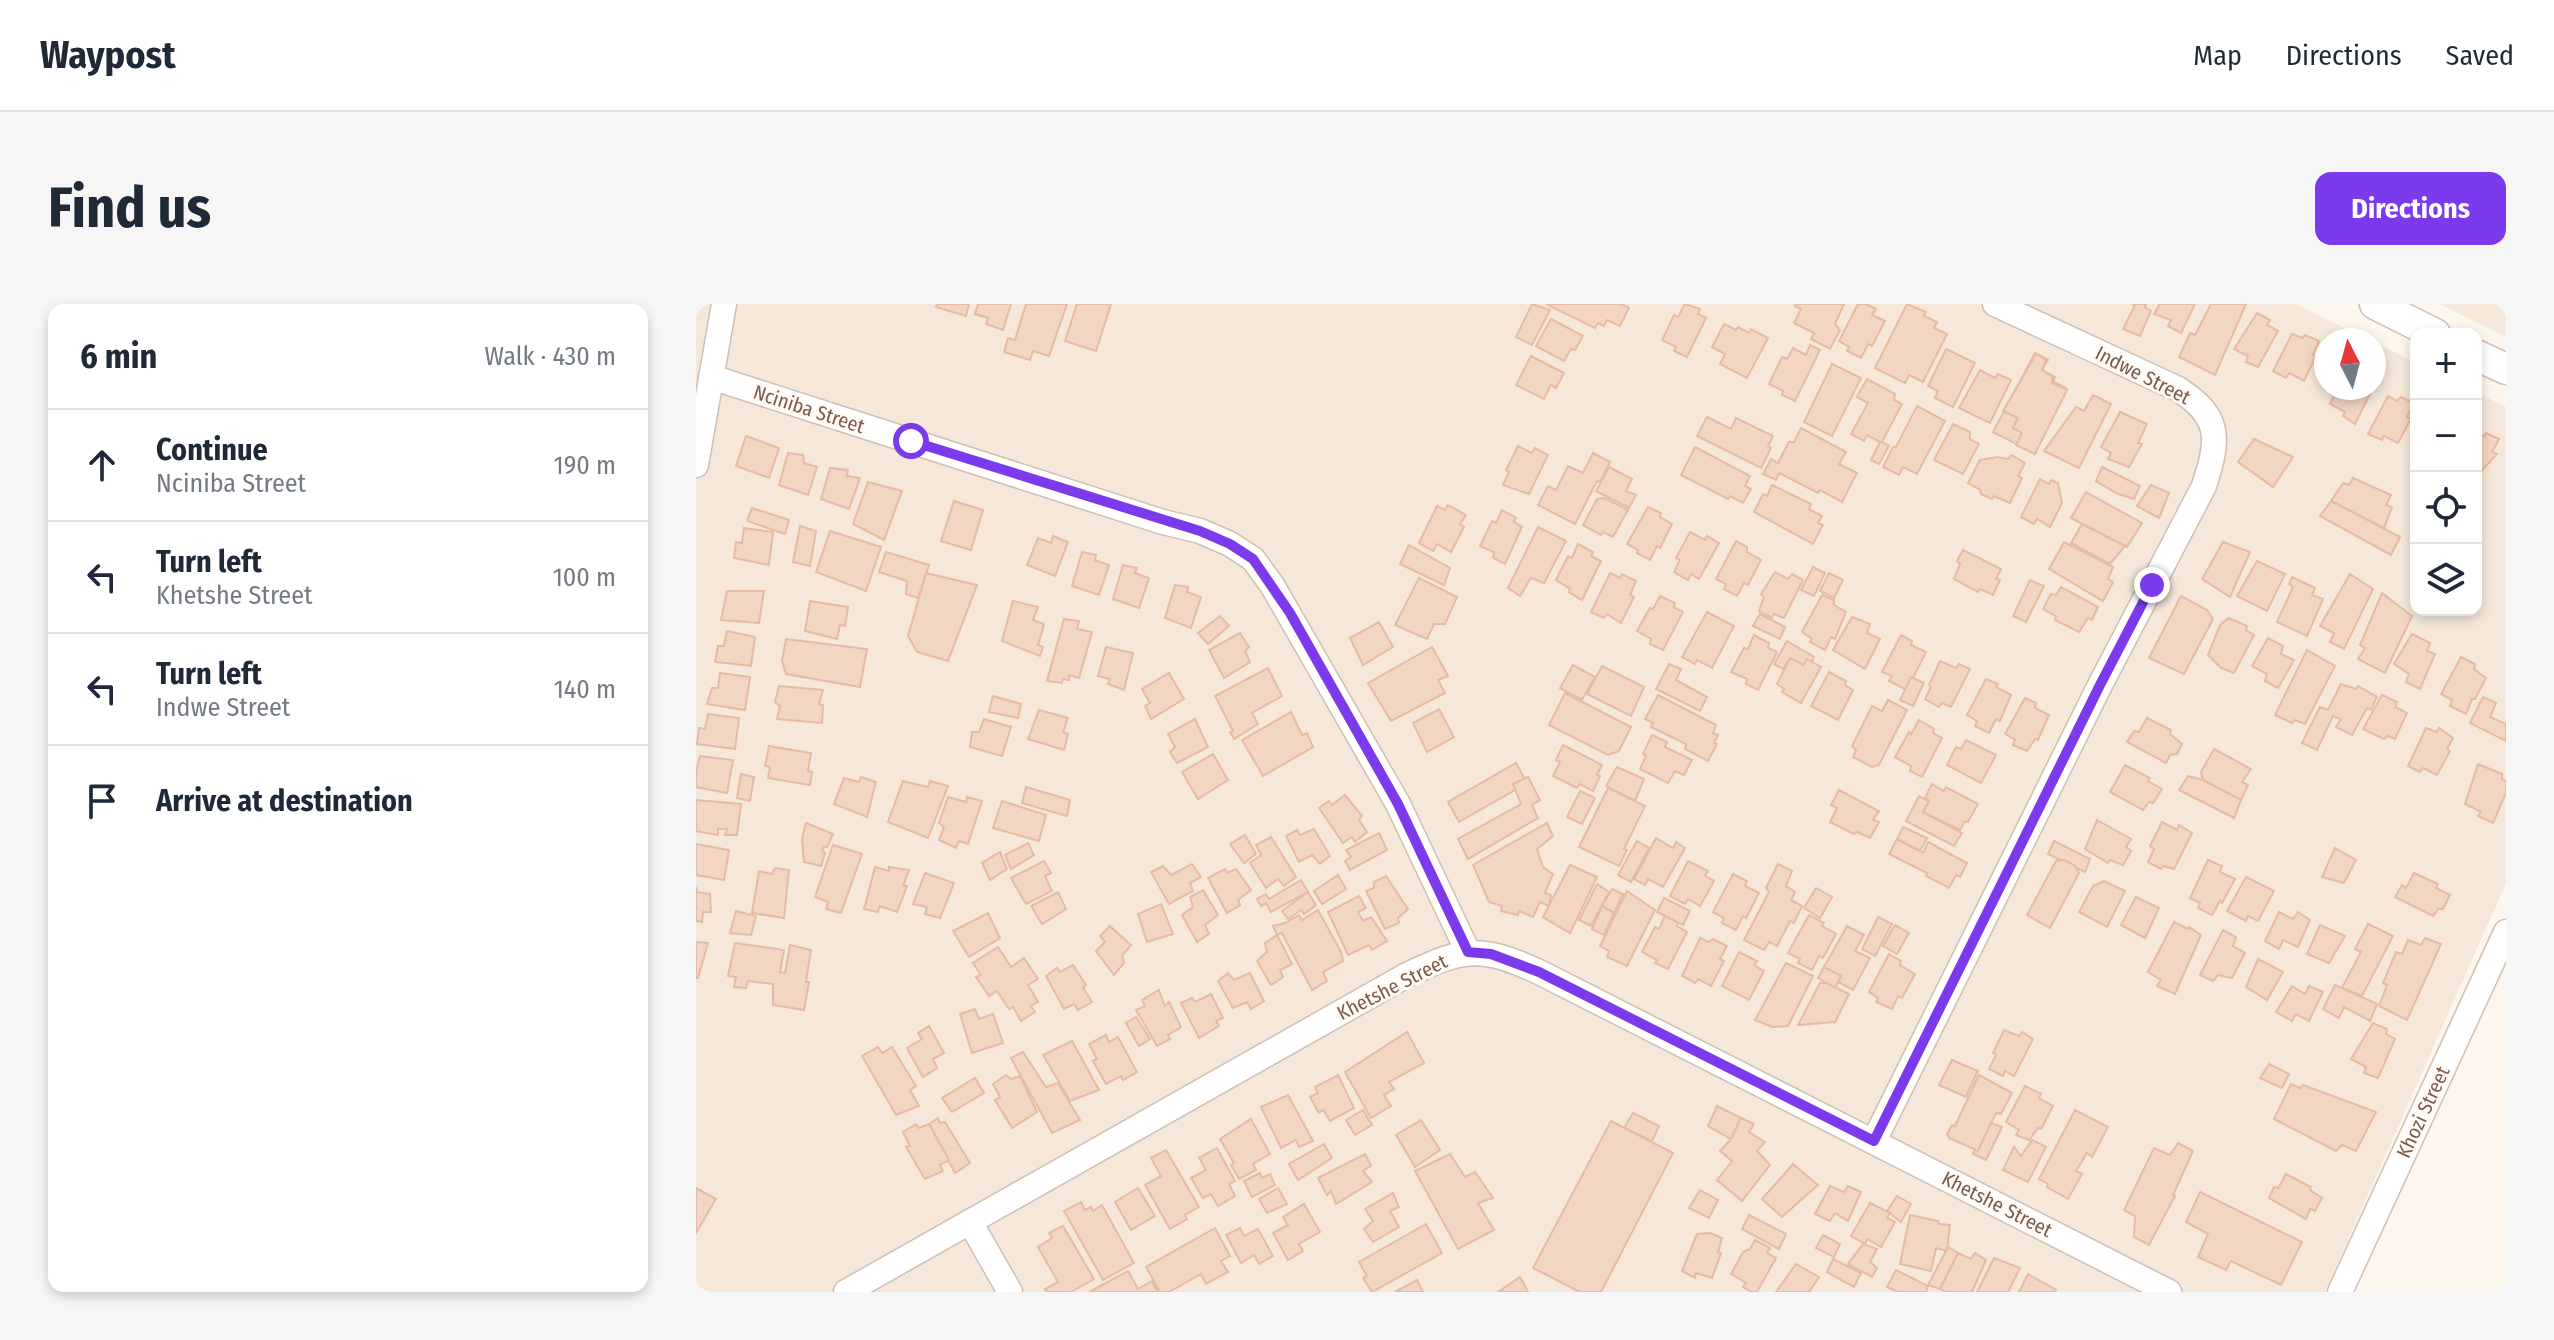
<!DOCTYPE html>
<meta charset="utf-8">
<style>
body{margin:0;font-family:"Fira Sans Condensed",sans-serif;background:#f6f6f7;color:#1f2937}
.controls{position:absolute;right:24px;top:24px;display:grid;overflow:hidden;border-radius:16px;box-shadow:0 4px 12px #0003}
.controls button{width:72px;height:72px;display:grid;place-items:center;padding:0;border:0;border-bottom:2px solid #e0e1e3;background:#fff;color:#1f2937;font:40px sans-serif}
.compass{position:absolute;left:1618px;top:24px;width:72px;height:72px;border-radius:50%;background:#fff;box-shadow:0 4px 12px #0003;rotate:354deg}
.stop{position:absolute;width:24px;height:24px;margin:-18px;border:6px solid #7c3aed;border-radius:50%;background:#fff}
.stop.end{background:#7c3aed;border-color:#fff;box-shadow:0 2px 8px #0008}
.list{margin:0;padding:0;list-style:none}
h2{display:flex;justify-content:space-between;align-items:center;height:104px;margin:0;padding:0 32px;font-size:34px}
h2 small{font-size:26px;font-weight:400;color:#747a83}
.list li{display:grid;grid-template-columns:52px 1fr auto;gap:24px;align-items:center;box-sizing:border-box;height:112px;padding:0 32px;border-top:2px solid #e0e1e3}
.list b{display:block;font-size:30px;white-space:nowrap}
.list p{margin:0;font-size:26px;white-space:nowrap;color:#747a83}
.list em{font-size:26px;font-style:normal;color:#747a83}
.icon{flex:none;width:44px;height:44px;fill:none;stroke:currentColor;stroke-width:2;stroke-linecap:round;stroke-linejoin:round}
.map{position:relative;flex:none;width:1810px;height:988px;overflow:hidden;border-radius:16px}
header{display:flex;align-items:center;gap:48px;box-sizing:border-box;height:112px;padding:0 40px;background:#fff;border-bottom:2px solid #e0e1e3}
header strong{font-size:38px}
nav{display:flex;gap:44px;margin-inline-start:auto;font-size:28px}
.intro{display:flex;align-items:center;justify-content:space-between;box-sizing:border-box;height:192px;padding:0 48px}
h1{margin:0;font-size:56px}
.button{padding:20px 36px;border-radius:16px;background:#7c3aed;color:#fff;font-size:28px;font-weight:700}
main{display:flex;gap:48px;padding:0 48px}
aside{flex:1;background:#fff;border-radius:16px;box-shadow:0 4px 12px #0003}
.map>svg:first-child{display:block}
.residential{fill:#f5e8da}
.building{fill:#f3d5c3;stroke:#e6bba3;stroke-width:2}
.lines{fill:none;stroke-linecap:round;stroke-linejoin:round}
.minor-casing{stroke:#d1beb0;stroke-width:27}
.tertiary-casing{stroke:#d1beb0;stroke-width:33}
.minor{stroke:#fff;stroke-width:24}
.tertiary{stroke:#fff;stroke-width:30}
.route{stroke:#7c3aed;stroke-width:10}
.labels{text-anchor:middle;stroke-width:6;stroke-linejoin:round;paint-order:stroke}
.street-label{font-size:20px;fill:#7a5c4d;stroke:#fffaf3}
</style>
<header>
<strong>Waypost</strong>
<nav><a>Map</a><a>Directions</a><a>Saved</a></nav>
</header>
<div class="intro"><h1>Find us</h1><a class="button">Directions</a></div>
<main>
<aside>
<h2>6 min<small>Walk · 430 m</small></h2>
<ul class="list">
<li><svg class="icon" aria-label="ahead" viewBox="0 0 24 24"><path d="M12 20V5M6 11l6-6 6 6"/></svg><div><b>Continue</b><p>Nciniba Street</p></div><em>190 m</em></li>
<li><svg class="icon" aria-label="left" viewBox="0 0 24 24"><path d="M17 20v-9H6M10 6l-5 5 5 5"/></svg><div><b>Turn left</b><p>Khetshe Street</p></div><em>100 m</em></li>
<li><svg class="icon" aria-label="left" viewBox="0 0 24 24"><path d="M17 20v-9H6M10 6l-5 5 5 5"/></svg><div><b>Turn left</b><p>Indwe Street</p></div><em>140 m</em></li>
<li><svg class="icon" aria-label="arrive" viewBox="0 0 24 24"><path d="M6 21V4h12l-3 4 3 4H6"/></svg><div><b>Arrive at destination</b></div></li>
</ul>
</aside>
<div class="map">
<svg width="1810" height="988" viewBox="0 0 1810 988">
<rect width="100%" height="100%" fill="#fdf6ec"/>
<!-- residential -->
<g class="residential">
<polygon points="0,0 1600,0 1673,36 1630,36 1630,84 1678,84 1678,38 1720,59 1720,306 1780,306 1780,88 1810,103 1810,579 1629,988 0,988"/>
<polygon points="1743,0 1810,0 1810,33"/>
</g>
<!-- building -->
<g class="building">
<polygon points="241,0 273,0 270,12 240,3"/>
<polygon points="282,0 315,0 307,26 290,20 292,14 279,10"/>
<polygon points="330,0 371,0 353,52 337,47 334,56 308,48 312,34 319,36"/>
<polygon points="381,0 415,0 400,47 369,37"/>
<polygon points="836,0 854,6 836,41 820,33"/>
<polygon points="850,0 925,0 933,4 924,22 911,16 908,22 902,19 899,24"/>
<polygon points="989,0 1004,5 1002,10 1010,14 991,53 978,47 980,43 966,36 978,11 982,13"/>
<polygon points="1100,0 1148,0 1139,20 1144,26 1134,45 1115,35 1118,29 1098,19 1105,5 1099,2"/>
<polygon points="1162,0 1170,0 1180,5 1176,11 1189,17 1176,42 1172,40 1165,54 1151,47 1153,43 1143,37"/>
<polygon points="1211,0 1230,8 1228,12 1241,18 1238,24 1251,30 1227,78 1213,71 1209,79 1179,64"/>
<polygon points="1436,0 1450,0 1449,3 1455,7 1444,32 1427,25 1439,1"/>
<polygon points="1464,0 1499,0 1485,29 1472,22 1475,16 1458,10"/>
<polygon points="1515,0 1550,0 1519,71 1483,53 1494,29 1499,31"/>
<polygon points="1561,9 1574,16 1571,21 1582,27 1562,63 1550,58 1552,52 1538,45"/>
<polygon points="855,15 887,32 879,46 875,45 868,57 840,42"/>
<polygon points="1028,20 1040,26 1042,23 1053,29 1055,25 1072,34 1051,74 1024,60 1029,50 1016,43"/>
<polygon points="1596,30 1607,34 1609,31 1623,37 1617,51 1620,52 1608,77 1593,69 1590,74 1577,67"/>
<polygon points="1114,41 1124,46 1099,97 1086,91 1087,87 1073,80 1086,53 1091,55 1097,44 1110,51"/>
<polygon points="1250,45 1279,59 1257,103 1239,94 1242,87 1232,82"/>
<polygon points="1339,49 1352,56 1346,66 1359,73 1357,77 1371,85 1338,149 1297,128"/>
<polygon points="1340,50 1350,56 1346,66 1357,73 1356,79 1371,86 1339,150 1320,141 1326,129 1317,124 1322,114 1307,107"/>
<polygon points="835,52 868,69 860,84 855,81 848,95 820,81"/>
<polygon points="1136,60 1165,74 1136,132 1108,118"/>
<polygon points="1284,66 1299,74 1302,70 1315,76 1294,119 1263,104"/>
<polygon points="1171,75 1199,90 1198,96 1206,100 1186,138 1193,142 1183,160 1175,156 1184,138 1171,131 1168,137 1155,130 1172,99 1161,93"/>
<polygon points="1642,84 1677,84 1659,120 1647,112 1649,108 1634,100"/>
<polygon points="1397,91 1415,100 1383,164 1348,147 1380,103 1388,107"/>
<polygon points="1692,92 1701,97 1705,93 1718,99 1711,113 1715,115 1702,139 1688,132 1686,136 1672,130"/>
<polygon points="1221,102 1249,117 1221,170 1207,163 1203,171 1187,163 1197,143 1200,143"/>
<polygon points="1424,108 1451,120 1442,139 1446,140 1433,163 1412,155 1415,149 1405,143"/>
<polygon points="1011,113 1035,125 1040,114 1077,132 1072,142 1075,144 1065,164 1001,132"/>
<polygon points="1257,120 1274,128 1274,135 1283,140 1267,170 1238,156"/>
<polygon points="1105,124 1150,148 1143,160 1161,169 1146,198 1124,186 1122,189 1083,169 1080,176 1067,170 1075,155 1082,159 1093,138 1098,138"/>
<polygon points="1790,129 1803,135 1796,148 1801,150 1781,172 1780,130 1788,132"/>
<polygon points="50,132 83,144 73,174 40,162"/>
<polygon points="1558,135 1597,153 1577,183 1542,158"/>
<polygon points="822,142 836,149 839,144 852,151 833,190 807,181 813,168 810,166"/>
<polygon points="999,143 1054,172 1049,182 1055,185 1047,199 1034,192 1032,195 985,171"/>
<polygon points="92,149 107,151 108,159 121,163 112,191 83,181"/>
<polygon points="897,149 914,158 904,178 901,177 879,220 842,201 852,182 860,186 872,162 887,169"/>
<polygon points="1316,151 1329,159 1322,172 1326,174 1314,199 1298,192 1296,195 1285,190 1284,186 1272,179 1284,156 1301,153 1312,155"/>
<polygon points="913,163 936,175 930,187 940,191 933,204 900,187"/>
<polygon points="1406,163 1444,182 1438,195 1422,190 1400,177"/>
<polygon points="134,164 152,166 151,172 164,174 153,205 125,195"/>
<polygon points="1657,174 1695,191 1690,201 1696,203 1688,224 1635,197 1647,179 1653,181"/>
<polygon points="1344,175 1353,180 1355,176 1362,179 1366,199 1354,223 1341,215 1338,220 1325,213"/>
<polygon points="172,178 206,187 188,236 157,220"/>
<polygon points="1076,181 1115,200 1113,205 1126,212 1122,219 1127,221 1117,240 1058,208 1067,190 1071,192"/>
<polygon points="1455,181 1473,189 1463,214 1441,202"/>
<polygon points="1390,188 1446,219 1431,243 1375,214"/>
<polygon points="908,194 932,206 917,233 907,228 905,231 887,221 901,195"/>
<polygon points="258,197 287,206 275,246 245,237"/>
<polygon points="1635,197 1704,233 1695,251 1624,212"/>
<polygon points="752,201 770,211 764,220 768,223 755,248 741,240 737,247 723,239 741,202 749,206"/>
<polygon points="952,203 965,209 964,213 976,220 964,244 961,242 954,256 941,249 942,246 931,240"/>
<polygon points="56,204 93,216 89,230 51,217"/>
<polygon points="806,206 820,214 818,218 826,223 809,260 797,254 798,248 784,242 796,217 800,219"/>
<polygon points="1386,220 1429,242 1414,260 1375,239"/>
<polygon points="104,222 120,227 114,262 97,258"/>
<polygon points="842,223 870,237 848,279 835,274 824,292 812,284"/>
<polygon points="48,224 77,228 73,261 38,254 40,238 46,239"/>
<polygon points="134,227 185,243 170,287 120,268"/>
<polygon points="994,228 1009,236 1011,232 1023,239 1003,275 995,270 992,276 978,268 984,256 980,254"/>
<polygon points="357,232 372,238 359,272 331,261 342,234 355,239"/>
<polygon points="1040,237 1051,243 1051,248 1065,256 1052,281 1048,279 1041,292 1028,285 1030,280 1020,275"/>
<polygon points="1368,238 1417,263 1412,275 1417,278 1407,297 1353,265"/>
<polygon points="1527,238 1554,248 1534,293 1506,275"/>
<polygon points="882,240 897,248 895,252 905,257 886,296 873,288 874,285 860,276 872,252 876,254"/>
<polygon points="713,241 754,264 748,281 704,260"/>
<polygon points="1267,246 1305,265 1300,275 1304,276 1297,291 1284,285 1282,288 1258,275 1264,260 1261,257"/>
<polygon points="190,248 233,261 222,294 210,290 211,277 183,268"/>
<polygon points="386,248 400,251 399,256 413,261 403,291 376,282"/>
<polygon points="1561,257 1589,270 1571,307 1541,292"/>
<polygon points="427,261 441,264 439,269 453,274 443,304 417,295"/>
<polygon points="1117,263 1129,269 1118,292 1105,286"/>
<polygon points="1079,268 1092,275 1096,270 1107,276 1088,314 1078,310 1076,314 1063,307 1068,293 1065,290"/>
<polygon points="230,269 281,281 252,357 221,348 212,332"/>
<polygon points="914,269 924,274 926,270 940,277 934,291 938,293 925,319 911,310 908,314 895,308"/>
<polygon points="1133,269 1147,276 1138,294 1124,287"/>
<polygon points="1654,270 1677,285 1648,345 1634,338 1638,329 1624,322"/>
<polygon points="1596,273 1619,284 1616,291 1627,295 1611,332 1581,318 1597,283 1593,280"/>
<polygon points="723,274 761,293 749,320 738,320 731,335 699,321"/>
<polygon points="1334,276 1348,282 1330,318 1317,312"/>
<polygon points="479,281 492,283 491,288 505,293 495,324 469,314"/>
<polygon points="1365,283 1402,303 1396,316 1392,314 1383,328 1359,316 1360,312 1347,305 1355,290 1360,291"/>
<polygon points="31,287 68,287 63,319 25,316"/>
<polygon points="1686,289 1716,312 1689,369 1662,355 1669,344 1664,341"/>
<polygon points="1126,291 1138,296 1138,301 1150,308 1139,335 1135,333 1129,346 1114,338 1116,335 1106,328"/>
<polygon points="964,292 979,299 978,303 987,308 967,346 954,340 955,335 941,327 954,304 957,305"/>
<polygon points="1485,292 1511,306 1517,315 1488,370 1453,354"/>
<polygon points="114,297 152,303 149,322 144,321 141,335 109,327"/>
<polygon points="317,297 342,303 337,316 348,320 342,341 347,343 344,352 306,337"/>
<polygon points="1011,308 1038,322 1016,364 1001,356 999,360 986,353"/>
<polygon points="1064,310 1089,323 1084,335 1057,322"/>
<polygon points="524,312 533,322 512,340 502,329"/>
<polygon points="1156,313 1174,320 1171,329 1184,335 1169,365 1137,346"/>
<polygon points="1533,314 1551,322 1550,326 1558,331 1538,369 1525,364 1512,351 1524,321"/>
<polygon points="368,315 383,317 381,325 396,328 383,374 373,371 373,376 367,375 366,379 351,377"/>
<polygon points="683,318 697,343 667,361 654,334"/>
<polygon points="31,327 59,333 55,362 19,358 22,342 28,342"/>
<polygon points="544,329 553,343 549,347 554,358 528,374 513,346"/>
<polygon points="1716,330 1734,339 1731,347 1739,350 1724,385 1710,378 1713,370 1698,360"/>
<polygon points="1058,331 1073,339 1072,344 1081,348 1062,386 1050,380 1051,375 1035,368 1048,344 1052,345"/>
<polygon points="1205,331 1216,337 1215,341 1230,348 1211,386 1193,377 1196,372 1186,368"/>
<polygon points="1572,334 1587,342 1585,350 1598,356 1582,384 1569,377 1571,370 1556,362"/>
<polygon points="90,335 171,345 164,383 90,370 86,357"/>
<polygon points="1091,337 1118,353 1116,358 1107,361 1094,354 1087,365 1078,360"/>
<polygon points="410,343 437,349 428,386 412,380 414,375 402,372"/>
<polygon points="736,343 752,372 742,376 749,389 695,417 672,379"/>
<polygon points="1611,346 1639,362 1609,420 1599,416 1596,419 1579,411"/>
<polygon points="1765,353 1779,360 1778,365 1790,374 1779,395 1776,395 1770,410 1754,402 1756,396 1745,390"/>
<polygon points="1094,354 1107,361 1111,355 1125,363 1105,399 1086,388 1088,385 1081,380"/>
<polygon points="1244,357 1260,364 1263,360 1274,365 1255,403 1246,399 1243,403 1229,395 1235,383 1233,381"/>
<polygon points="973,360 985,365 980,376 1011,393 1004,407 960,385"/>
<polygon points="877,361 899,373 886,396 864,384"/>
<polygon points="906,362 948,383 935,412 891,390"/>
<polygon points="572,364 586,392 556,409 562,420 538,435 534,428 537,427 519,392"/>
<polygon points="1133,368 1150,377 1149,381 1157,386 1142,416 1115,402"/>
<polygon points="24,369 54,373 49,406 11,400 16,384 22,384"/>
<polygon points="473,369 488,395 455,415 449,402 454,399 446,385"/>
<polygon points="1215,373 1228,379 1217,402 1204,396"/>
<polygon points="1290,375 1302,380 1300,383 1315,391 1304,417 1300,415 1293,429 1279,422 1281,417 1271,411"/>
<polygon points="1645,380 1660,385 1662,382 1681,393 1675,406 1671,404 1656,431 1640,423 1645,415 1637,412 1621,446 1606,439 1624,403 1632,406"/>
<polygon points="83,382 127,386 123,400 127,401 126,419 81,415 84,402 79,398"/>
<polygon points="869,389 935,423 923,447 912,451 853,421"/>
<polygon points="962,391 1020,421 1017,429 1022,431 1018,439 1021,440 1012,457 989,445 990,440 955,423 957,419 949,415"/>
<polygon points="1686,391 1701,398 1699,403 1711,409 1699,435 1692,432 1688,435 1667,425"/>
<polygon points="297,392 325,400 322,414 293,408"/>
<polygon points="1787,393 1800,399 1794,413 1810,420 1810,437 1774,419"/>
<polygon points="1329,394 1340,399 1339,404 1353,411 1342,436 1339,435 1331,447 1317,441 1319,436 1309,430"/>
<polygon points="1192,396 1211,406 1183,461 1176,463 1157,453 1160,446 1156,442 1176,402 1186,407"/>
<polygon points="743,405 758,433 731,448 717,419"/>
<polygon points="343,406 372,414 367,428 372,430 368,446 332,435"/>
<polygon points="595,408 606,431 611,429 617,443 567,472 546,436"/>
<polygon points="12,410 43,414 39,445 1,440 3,424 9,425"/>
<polygon points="1451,414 1475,426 1474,430 1486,440 1481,450 1474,451 1470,459 1431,438 1438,427 1443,428"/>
<polygon points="288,415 315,423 306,452 274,443 276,428 283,428"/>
<polygon points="499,415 512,443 481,459 474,448 479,443 472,430"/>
<polygon points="1223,416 1238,425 1237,429 1246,434 1226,473 1214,467 1215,462 1199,453 1213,428 1215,430"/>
<polygon points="1730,424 1741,428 1743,424 1757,434 1751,445 1754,447 1741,471 1727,464 1724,468 1712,462"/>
<polygon points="956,431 971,438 969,443 996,456 988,471 979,467 972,479 944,465 950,452 947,450"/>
<polygon points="1270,436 1300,451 1285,479 1251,461 1260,443 1265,445"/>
<polygon points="867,441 906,461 901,471 904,472 897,487 884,480 881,484 857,472 864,458 860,456"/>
<polygon points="73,442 115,449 112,467 116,468 114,481 72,474 74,463 69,462"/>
<polygon points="1518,445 1555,465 1546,478 1552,481 1545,496 1507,476 1505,468"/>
<polygon points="517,450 532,476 502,495 486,468"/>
<polygon points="4,452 37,456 31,489 0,483 0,467"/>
<polygon points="820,459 829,475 817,480 819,486 763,518 752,498"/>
<polygon points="1782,460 1806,470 1806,475 1810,477 1810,489 1797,519 1782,512 1785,508 1769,500"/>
<polygon points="1429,461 1454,474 1452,477 1466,485 1457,499 1453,498 1447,506 1414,488"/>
<polygon points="921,463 948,475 939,497 910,482"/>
<polygon points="45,470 58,473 54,497 41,494"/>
<polygon points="1492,472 1507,476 1545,496 1538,514 1483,486"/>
<polygon points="165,473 180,478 171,513 138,500 148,474 163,478"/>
<polygon points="832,473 844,496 836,501 842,514 772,555 762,535 825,500 817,480"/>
<polygon points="207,477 232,483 234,477 252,482 232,534 192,518"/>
<polygon points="1236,480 1248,487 1250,483 1282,500 1272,518 1269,517 1264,526 1227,508 1233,497 1229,494"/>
<polygon points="330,483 374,496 371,512 326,499"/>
<polygon points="912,484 949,502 928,545 931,546 923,562 883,543"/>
<polygon points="1143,486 1183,507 1177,516 1183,518 1174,534 1161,528 1158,530 1134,518 1141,504 1135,501"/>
<polygon points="884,487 899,494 886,520 871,513"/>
<polygon points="649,491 666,512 663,516 671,528 659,538 656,533 647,539 623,504 633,497 636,501"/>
<polygon points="1223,492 1233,497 1227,508 1266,529 1258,542 1210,517"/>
<polygon points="252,493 270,498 271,493 286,497 272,540 263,537 260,544 243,536 248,523 243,519"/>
<polygon points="0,496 45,500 41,531 29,531 31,525 22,525 22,531 0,527"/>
<polygon points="306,497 350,511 343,537 297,524"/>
<polygon points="1401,516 1435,535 1430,543 1435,547 1427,561 1414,556 1412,559 1389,545"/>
<polygon points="1466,518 1481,526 1483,521 1496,529 1478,565 1467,562 1465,565 1452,558 1458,545 1454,542"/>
<polygon points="110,519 137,530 131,543 128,543 126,547 129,549 125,562 108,558 106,535"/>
<polygon points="851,519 857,532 841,545 847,563 857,570 849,589 855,591 853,602 844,598 837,613 823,607 822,611 805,607 806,602 793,598 777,561"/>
<polygon points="1207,523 1231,534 1224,547 1201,535"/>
<polygon points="618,525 634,552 624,560 616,551 603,558 590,532 601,526 604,531"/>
<polygon points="683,529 691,546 654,566 649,557 655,553 650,546"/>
<polygon points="549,531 560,550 548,559 534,540"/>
<polygon points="575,533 600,573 588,582 582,575 570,584 554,559 565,551 560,541"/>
<polygon points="960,534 977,544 980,538 989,544 967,583 952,575 949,581 938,575"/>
<polygon points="1201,535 1227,549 1232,538 1271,559 1264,573 1260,571 1253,584 1230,572 1231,569 1193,550"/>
<polygon points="941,537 953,544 935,578 922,571"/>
<polygon points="1358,537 1394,555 1389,568 1352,550"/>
<polygon points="332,539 338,551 315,565 309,551"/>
<polygon points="0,540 33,546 28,576 0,571"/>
<polygon points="137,541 166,550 145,609 130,605 132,598 119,593"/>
<polygon points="1639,544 1660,556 1648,579 1626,573"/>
<polygon points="304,548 311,565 294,576 286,559"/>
<polygon points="1368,556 1378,561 1383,569 1354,624 1331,611 1360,557"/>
<polygon points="1512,556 1526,562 1524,568 1539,575 1526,599 1524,597 1516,611 1502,604 1504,599 1494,594"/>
<polygon points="348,557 355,569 349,572 356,587 330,600 315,574"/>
<polygon points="992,557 1012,567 1009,572 1018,577 1004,602 992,595 989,600 974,592"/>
<polygon points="496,560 505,573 494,579 497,587 473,600 455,568 467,562 475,571"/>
<polygon points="1082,560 1096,567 1090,582 1099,588 1095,596 1106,602 1098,619 1094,617 1081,642 1073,638 1068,646 1048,636 1073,588 1070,584"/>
<polygon points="874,561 901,573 874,629 847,613"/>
<polygon points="179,563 193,567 193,563 213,566 207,582 211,582 201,608 184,602 182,608 168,605"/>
<polygon points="79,564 93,566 88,614 56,609 63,567 76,570"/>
<polygon points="529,565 531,569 540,565 555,586 542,596 544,601 531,609 512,574"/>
<polygon points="229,569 258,579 244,614 229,610 231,603 217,600"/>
<polygon points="1718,569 1742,580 1740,584 1754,591 1747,605 1742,605 1737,612 1699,593 1706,581 1710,584"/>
<polygon points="1037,570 1051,577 1049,582 1063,589 1050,614 1047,612 1040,626 1026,619 1028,614 1017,608"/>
<polygon points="642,571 650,585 626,600 618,587"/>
<polygon points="690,572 712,605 702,614 703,619 689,625 670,587 678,584 678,578"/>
<polygon points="1550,573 1578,587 1562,617 1552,612 1550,617 1531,607"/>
<polygon points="605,576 612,588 575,608 570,599 565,602 561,595 570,590 573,595"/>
<polygon points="1408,577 1429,587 1411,623 1383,608 1397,582"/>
<polygon points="901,580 913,588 895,622 883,616"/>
<polygon points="0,583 1,588 14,590 15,608 7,608 6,618 0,617"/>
<polygon points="1120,584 1136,593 1124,614 1108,604"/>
<polygon points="916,585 927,590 918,609 906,602"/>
<polygon points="507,586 522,611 509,621 513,630 501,638 486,611 497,603 494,593"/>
<polygon points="931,587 959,606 931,662 911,653 913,647 904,642"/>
<polygon points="362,588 370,605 346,620 335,602"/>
<polygon points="612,588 620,601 608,610 605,606 592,615 586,607"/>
<polygon points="663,592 670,604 662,608 667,617 675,613 691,637 676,646 673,641 652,651 632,608"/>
<polygon points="1440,593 1463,604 1449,634 1425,621"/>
<polygon points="968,594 994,607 987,621 961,608"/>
<polygon points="465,600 477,630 451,638 442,610"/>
<polygon points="906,602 918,609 908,631 896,625"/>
<polygon points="622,606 645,648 647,657 627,668 631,677 616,686 586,629 581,631 577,622 589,619 603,611 606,616"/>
<polygon points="40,607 60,612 55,631 34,629"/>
<polygon points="1583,608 1597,615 1602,608 1614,616 1602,643 1587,636 1583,645 1569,637"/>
<polygon points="292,609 304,634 273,653 257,627"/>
<polygon points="1113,611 1128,619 1126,622 1140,630 1127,654 1123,652 1116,666 1102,659 1104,655 1092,649"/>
<polygon points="969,612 982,619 981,622 991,628 972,665 959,659 961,656 946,648 959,623 963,625"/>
<polygon points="1182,613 1196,620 1179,652 1166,645"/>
<polygon points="1478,618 1492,625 1493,623 1505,631 1479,690 1461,682 1465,676 1452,668"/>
<polygon points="1672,620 1697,632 1666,692 1646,684 1665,648 1659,645"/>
<polygon points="1199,621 1213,629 1201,650 1187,642"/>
<polygon points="1624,621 1649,632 1633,659 1611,650"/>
<polygon points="414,622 435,641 426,652 428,659 418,671 400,647 409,638 404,632"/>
<polygon points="1151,622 1168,631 1159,647 1174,654 1157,686 1142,678 1145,672 1128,663"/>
<polygon points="1527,626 1540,633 1537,642 1549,649 1536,674 1522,671 1517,677 1504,671"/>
<polygon points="581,631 596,660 584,666 587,673 575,681 561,657 571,648 569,639"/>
<polygon points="1004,634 1013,638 1017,635 1031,642 1024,655 1028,657 1015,682 1002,675 999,679 986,672"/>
<polygon points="1729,634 1745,640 1711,716 1683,702 1691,681 1687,679 1700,648 1706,650 1712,636 1725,641"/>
<polygon points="0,638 12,639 2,674 0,674"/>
<polygon points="39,639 88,646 84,668 89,669 94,641 115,646 110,678 113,678 108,706 77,701 77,680 52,677 50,684 38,683 40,673 32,672"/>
<polygon points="302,643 315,663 328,654 342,675 332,681 342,698 335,702 339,708 325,717 317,703 313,705 301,687 293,692 280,673 285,671 277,659"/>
<polygon points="1043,648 1061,657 1058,661 1068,667 1053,696 1026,682"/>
<polygon points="1193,650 1205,657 1204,661 1219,670 1206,694 1202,692 1196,705 1180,698 1182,694 1173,688"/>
<polygon points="1562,655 1587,668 1571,696 1550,683"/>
<polygon points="1090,659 1117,672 1092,722 1076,723 1059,716"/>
<polygon points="377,661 390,681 387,684 396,698 382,706 378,700 368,705 350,672 361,664 364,668"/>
<polygon points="1128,663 1145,672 1139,684 1122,674"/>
<polygon points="532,669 538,676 554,669 568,697 555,705 551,698 537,704 522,677"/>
<polygon points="1124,679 1130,679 1153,690 1139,718 1102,721"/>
<polygon points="1639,681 1681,700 1674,717 1648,703 1643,714 1627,705"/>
<polygon points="1596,682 1609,690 1613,682 1627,688 1613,717 1600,710 1596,717 1580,708"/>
<polygon points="463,686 469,702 473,698 485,723 472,731 474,735 461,742 440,706 449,702 446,696"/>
<polygon points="515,690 527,714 520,717 523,722 503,734 485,699 496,694 499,698"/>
<polygon points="279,705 283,715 297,710 307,739 276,749 264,710"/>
<polygon points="440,713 454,735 443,742 430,719"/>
<polygon points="1677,719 1691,725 1690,730 1699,735 1682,774 1668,769 1670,763 1655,755"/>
<polygon points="233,722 248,749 237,755 241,764 227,773 211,744 226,735 222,729"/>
<polygon points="1308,726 1323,732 1326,728 1337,735 1318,772 1309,767 1307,772 1293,765 1300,751 1297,749"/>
<polygon points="711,728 728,759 693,778 698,785 688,791 695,802 675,814 649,768"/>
<polygon points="410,731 413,738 422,733 441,768 427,776 425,772 410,780 397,757 401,755 393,740"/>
<polygon points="376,737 403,786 374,797 347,751"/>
<polygon points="182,743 186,749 196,743 220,782 214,786 223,802 200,811 166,752"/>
<polygon points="327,748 350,783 362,779 384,816 356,829 315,754"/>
<polygon points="1256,756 1282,767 1270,793 1243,781"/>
<polygon points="1573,760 1593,770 1586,784 1564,774"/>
<polygon points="310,771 315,775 324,772 341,808 316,824 299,796 304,793 297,780"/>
<polygon points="642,771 658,804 634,817 627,806 623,809 614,793 622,789 619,783"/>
<polygon points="1283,771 1316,789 1305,810 1300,809 1282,847 1253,834 1251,830 1256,821 1259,822"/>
<polygon points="279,774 288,789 256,808 246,794"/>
<polygon points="1595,780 1604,784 1607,781 1680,808 1660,847 1646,841 1640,847 1578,815"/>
<polygon points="1329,782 1345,790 1343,794 1357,802 1345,825 1342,824 1333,836 1320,831 1323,826 1310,818"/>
<polygon points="592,791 617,837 603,843 600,836 585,844 565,803"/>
<polygon points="1021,802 1045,814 1035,835 1012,822"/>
<polygon points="667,806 676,821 659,831 650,816"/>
<polygon points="1379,806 1412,823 1396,853 1391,849 1380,867 1386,870 1372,895 1351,883 1352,880 1343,875"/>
<polygon points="937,809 963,822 956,837 928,824"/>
<polygon points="242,814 244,819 249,818 274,859 259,869 233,820"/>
<polygon points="1045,814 1058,820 1053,828 1069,838 1061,847 1074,861 1046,897 1021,876 1036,857 1024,847 1035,835"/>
<polygon points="555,815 574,850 557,860 560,866 543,875 535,861 538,859 524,835"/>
<polygon points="725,816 744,846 719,863 700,831"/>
<polygon points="915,817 977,849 905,988 884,988 837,964"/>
<polygon points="1295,819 1306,823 1290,856 1277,850 1279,845 1282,847"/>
<polygon points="220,820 223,824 233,820 253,856 244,861 247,867 229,875 210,843 214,842 207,828"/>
<polygon points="1336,836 1350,843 1332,878 1307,866 1318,843 1325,852"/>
<polygon points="1482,839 1497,847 1477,891 1479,892 1453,941 1438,933 1439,912 1428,906 1458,844 1474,851"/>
<polygon points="628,840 636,854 602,876 593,860"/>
<polygon points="521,844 539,877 533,880 539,892 522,902 515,890 507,894 495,874 510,866 503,854"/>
<polygon points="470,846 503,903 489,911 491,915 474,925 449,881 465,872 455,854"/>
<polygon points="669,850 675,862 667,867 676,878 640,900 635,887 631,891 622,874"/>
<polygon points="754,850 769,873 779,868 797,894 782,899 798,926 762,945 719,867"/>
<polygon points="1097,860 1122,881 1086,913 1066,895"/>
<polygon points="564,869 566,874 574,870 579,881 556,893 548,877"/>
<polygon points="1590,870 1615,883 1614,886 1626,894 1619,907 1614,905 1610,915 1573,894 1578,883 1582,884"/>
<polygon points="1134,882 1148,888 1152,882 1165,888 1152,917 1139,909 1134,917 1119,910"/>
<polygon points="0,884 20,895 0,929"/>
<polygon points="442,884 459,912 435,926 419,898"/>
<polygon points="582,884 591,900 571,909 563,895"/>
<polygon points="1004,886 1022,896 1013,914 993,904"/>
<polygon points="1504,888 1606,938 1585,981 1535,957 1530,966 1502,953 1512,930 1490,918"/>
<polygon points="697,889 703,903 694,907 703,923 677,938 668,925 677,917 669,905"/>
<polygon points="1201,892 1215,900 1205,918 1191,907"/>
<polygon points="385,898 389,906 395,903 397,907 406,901 438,959 407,976 368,907"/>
<polygon points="1174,899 1194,909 1191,914 1199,918 1185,943 1171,935 1169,940 1155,932"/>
<polygon points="608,900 624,928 603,940 607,947 592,956 577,929 592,921 587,913"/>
<polygon points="1053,911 1090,930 1083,945 1046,925"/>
<polygon points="1214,911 1242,917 1243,920 1254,921 1251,947 1240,944 1235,967 1204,960"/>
<polygon points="730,920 746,949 676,988 667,974 671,972 663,958"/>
<polygon points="367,922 398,975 375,988 351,988 349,985 362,978 342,943 356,934 353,929"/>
<polygon points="519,924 534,952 525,957 532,968 510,980 505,970 473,988 464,988 450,963"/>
<polygon points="544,924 548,932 562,925 577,952 563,960 558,951 545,959 530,931"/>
<polygon points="1014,929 1026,934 1022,948 1025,949 1016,974 1000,969 999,974 986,967 1001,930"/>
<polygon points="1127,931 1144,940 1138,953 1120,944"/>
<polygon points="1059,936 1074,944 1071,949 1080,954 1061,988 1056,988 1047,983 1050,979 1035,970 1047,948 1054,945"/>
<polygon points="1167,940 1181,945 1174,958 1181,964 1176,973 1152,960"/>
<polygon points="1252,943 1262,949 1244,985 1232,981"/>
<polygon points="1262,949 1275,955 1279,949 1290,956 1276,988 1250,988 1244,985"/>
<polygon points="1298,954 1324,964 1312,988 1281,988"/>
<polygon points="1137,955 1165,969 1158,983 1131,968"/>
<polygon points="1100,960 1123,973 1113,988 1080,988"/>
<polygon points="1200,966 1232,982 1230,988 1202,988 1191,983"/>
<polygon points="432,967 442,985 456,977 462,988 393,988"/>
<polygon points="1332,970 1360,986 1359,988 1323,988"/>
<polygon points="824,973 832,988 802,988"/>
<polygon points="721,976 727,988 699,988"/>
</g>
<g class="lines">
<!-- minor casing -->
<g class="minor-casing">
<g id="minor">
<polyline points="15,73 467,218 504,227 534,240 557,255 576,281 702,500 772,648"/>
<polyline points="0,161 28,0"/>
<path d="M1178 837 1404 381 1508 182C1523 136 1526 113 1482 85L1299 0"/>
<polyline points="274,918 314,988"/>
<path d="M150 988 711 671C768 644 784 641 843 668L1473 988"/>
<polyline points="1644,988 1810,628"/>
</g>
</g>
<!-- tertiary casing -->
<g class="tertiary-casing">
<g id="tertiary">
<polyline points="1679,0 1739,30"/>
<polyline points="1780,51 1810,65"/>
</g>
</g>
<!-- minor -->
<use href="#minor" class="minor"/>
<!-- tertiary -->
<use href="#tertiary" class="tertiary"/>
</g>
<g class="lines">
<!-- route -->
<polyline class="route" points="215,137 504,227 534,240 557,255 594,309 702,500 772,648 795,650 843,668 1178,837 1404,381 1456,281"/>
</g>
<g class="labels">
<!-- street labels -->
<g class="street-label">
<text transform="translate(1447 71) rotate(27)" y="7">Indwe Street</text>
<text transform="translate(113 105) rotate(18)" y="7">Nciniba Street</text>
<text transform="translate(696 683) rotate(-27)" y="7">Khetshe Street</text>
<text transform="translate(1727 808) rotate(-65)" y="7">Khozi Street</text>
<text transform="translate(1301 900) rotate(27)" y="7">Khetshe Street</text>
</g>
</g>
</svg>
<div class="controls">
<button>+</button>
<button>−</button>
<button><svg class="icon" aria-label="locate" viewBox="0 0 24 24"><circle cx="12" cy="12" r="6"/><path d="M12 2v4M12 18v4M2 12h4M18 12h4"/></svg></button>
<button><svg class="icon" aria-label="layers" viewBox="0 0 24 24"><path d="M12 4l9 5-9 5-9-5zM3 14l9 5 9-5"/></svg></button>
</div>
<svg class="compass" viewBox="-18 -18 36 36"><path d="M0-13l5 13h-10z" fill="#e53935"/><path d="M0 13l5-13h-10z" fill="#747a83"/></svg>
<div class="stop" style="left:215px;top:137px"></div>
<div class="stop end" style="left:1456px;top:281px"></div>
</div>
</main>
